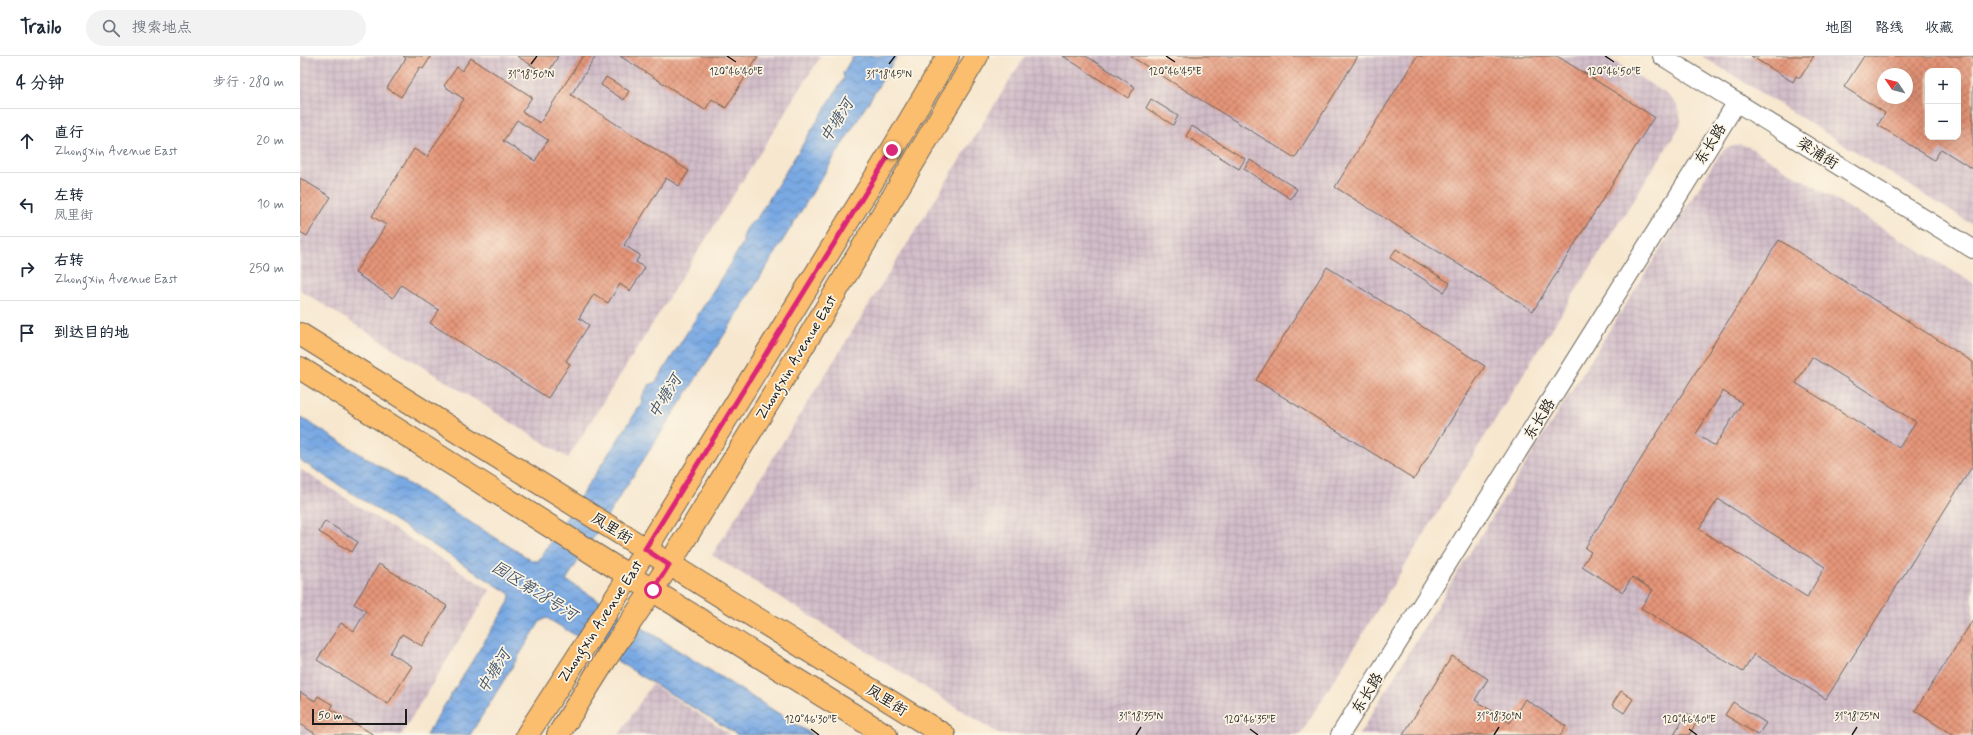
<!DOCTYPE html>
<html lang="zh">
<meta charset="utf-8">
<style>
body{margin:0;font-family:Mynerve,"LXGW WenKai TC",sans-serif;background:#f2f2f3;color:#1f2937}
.controls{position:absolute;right:12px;top:12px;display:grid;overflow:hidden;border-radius:8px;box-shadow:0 4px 16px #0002}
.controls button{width:36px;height:36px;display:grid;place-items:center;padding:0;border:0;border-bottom:1px solid #e0e1e3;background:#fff;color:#1f2937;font:20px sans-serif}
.compass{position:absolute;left:1577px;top:12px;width:36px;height:36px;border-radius:50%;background:#fff;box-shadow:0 4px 16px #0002;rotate:305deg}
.scale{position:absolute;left:12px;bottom:10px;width:95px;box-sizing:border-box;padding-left:4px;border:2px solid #1c1c1c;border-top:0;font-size:11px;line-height:14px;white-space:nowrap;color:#1c1c1c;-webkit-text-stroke:3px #fcf5e5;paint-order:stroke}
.stop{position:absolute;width:12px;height:12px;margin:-9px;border:3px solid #db2777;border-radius:50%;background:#fff}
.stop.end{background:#db2777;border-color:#fff;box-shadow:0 1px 4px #0008}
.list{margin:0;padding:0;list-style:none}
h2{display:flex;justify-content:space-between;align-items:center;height:52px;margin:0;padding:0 16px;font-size:17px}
h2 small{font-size:13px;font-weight:400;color:#747a83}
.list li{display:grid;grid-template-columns:26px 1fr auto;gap:12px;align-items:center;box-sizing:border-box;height:64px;padding:0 16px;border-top:1px solid #e0e1e3}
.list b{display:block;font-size:15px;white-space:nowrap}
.list p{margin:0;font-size:13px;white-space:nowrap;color:#747a83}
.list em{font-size:13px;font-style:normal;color:#747a83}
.icon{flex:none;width:22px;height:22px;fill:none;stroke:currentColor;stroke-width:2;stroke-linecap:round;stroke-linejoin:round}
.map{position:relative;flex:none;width:1673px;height:679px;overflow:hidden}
header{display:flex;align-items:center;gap:24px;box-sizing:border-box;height:56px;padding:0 20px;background:#fff;border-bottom:1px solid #e0e1e3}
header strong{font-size:19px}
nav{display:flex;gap:22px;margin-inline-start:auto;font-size:14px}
.search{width:280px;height:36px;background:#f2f2f3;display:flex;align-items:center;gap:10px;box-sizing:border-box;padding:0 14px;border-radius:22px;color:#747a83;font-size:15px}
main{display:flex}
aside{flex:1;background:#fff}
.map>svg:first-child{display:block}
.industrial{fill:url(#industrial-grid);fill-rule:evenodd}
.water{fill:url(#water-waves);stroke:#4a6280}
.building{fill:url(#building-cross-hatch);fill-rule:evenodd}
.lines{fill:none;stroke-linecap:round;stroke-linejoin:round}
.tertiary-casing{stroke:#69635b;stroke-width:20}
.primary-casing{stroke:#69635b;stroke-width:24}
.tertiary{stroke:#fff;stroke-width:18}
.primary{stroke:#fbbd6e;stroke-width:22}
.route{stroke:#db2777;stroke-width:5}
.ticks{fill:none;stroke:#1c1c1c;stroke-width:1.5}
.labels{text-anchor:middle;stroke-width:3.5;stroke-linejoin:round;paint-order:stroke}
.street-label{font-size:15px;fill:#1c1c1c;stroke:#fcf5e5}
.water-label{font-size:16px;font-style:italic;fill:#41546c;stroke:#fcf5e5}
.ticks-label{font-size:10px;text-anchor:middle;fill:#1c1c1c;stroke:#fcf5e5;stroke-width:3.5;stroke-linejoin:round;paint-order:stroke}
</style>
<header>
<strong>Trailo</strong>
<div class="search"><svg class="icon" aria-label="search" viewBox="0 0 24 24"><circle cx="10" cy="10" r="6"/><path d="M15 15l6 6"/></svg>搜索地点</div>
<nav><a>地图</a><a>路线</a><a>收藏</a></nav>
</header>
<main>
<aside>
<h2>4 分钟<small>步行 · 280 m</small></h2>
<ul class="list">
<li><svg class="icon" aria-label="ahead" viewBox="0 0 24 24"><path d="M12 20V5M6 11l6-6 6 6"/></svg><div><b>直行</b><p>Zhongxin Avenue East</p></div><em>20 m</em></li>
<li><svg class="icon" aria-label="left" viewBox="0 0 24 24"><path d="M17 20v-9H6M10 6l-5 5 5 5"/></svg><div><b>左转</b><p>凤里街</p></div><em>10 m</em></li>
<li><svg class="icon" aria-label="right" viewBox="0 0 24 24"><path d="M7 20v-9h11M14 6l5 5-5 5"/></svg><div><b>右转</b><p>Zhongxin Avenue East</p></div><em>250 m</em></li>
<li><svg class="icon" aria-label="arrive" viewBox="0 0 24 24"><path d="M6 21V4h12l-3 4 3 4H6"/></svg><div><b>到达目的地</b></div></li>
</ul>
</aside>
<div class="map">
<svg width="1673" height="679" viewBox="0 0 1673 679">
<defs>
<pattern id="industrial-grid" width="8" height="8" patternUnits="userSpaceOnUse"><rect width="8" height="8" fill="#d1bdc9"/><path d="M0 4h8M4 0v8" fill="none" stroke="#b3a2ac"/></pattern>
<pattern id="water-waves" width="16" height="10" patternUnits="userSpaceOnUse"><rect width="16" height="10" fill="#79a9e3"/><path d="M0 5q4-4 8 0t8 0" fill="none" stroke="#6289b7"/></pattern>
<pattern id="building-cross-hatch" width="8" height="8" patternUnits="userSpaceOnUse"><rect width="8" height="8" fill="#e59579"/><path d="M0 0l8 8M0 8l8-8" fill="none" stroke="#b97962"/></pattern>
</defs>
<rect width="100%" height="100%" fill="#fcf5e5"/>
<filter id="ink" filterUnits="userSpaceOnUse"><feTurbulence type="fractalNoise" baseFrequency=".025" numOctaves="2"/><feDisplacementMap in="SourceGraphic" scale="8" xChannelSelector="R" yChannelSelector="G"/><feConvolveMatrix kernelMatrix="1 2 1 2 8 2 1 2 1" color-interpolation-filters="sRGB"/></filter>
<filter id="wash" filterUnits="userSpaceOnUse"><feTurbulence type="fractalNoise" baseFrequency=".012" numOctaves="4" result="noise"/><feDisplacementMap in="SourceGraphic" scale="16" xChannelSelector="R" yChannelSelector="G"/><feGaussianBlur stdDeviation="0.9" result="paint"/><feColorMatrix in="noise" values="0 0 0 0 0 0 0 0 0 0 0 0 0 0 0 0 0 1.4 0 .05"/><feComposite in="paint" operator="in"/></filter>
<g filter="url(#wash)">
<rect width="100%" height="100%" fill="#f7e7cf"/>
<!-- industrial -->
<g class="industrial">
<polygon points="0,0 521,0 268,402 0,234"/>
<polygon points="725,0 1305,0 1368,39 1378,50 1381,65 1379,72 1232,304 1000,679 701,679 412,499"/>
<path d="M1402 0H1673V169ZM1628 15H1658V81H1628ZM1583 18H1607V42H1583Z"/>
<polygon points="1439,88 1449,91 1673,227 1673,679 1059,679 1157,517 1420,98 1425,93"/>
<polygon points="0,413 190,534 101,679 0,679"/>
<polygon points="352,628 431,679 319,679"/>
</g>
<!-- water -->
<path class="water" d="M557 0H597L433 265 266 524 513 679H438L247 562 241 564 170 679H126L209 546 210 538 0 404V361L233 505H238L342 347 341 342 349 329 356 326 443 187C442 176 449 168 457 162L544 22 543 17 552 2Z"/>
<g id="blocks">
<!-- building -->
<g class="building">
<polygon points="103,0 131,0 123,13 120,11 101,41 87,32 106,2"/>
<polygon points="217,0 258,0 247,19"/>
<path d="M283 0H296L271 39 389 115 379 130 366 122 324 189 340 199 336 206 345 212 330 235 320 228 308 247 294 238 279 262 289 269 266 305 270 308 248 342 130 267 139 254 101 229 93 242 55 217 86 169 72 160 114 93 127 101 164 43 144 30 157 11 162 15 171 2 232 41 222 56 240 67ZM217 64 248 84 235 105 203 85Z"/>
<polygon points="320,0 458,0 426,52 412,43 405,54"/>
<polygon points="763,0 786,0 835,31 828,42"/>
<polygon points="830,0 1058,0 995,102"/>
<polygon points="1117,0 1257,0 1354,61 1233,255 1035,131"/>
<polygon points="1451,0 1514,0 1500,22 1496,20 1493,26"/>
<path d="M1564 0H1673V113L1641 93 1634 104 1578 69 1585 57 1544 31ZM1628 15H1658V81H1628ZM1583 18H1607V42H1583Z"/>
<polygon points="306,21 329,35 324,44 301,29"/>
<polygon points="851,43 878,60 873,69 846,52"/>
<polygon points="892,70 945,103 939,113 886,80"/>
<polygon points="950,104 997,133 991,143 944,113"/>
<polygon points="0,122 31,141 7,180 0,176"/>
<path d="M1479 184 1673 306V409L1526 643 1454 598 1443 616 1341 552 1353 534 1332 521 1323 536 1282 510 1291 496 1285 492ZM1512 301 1616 366 1599 392 1496 327ZM1423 335 1442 347 1415 390 1396 378ZM1418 443 1525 511 1507 541 1399 473Z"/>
<polygon points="1096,193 1150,227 1144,236 1090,202"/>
<polygon points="1027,211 1185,310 1114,423 956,324"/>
<polygon points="25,465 58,486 52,496 19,476"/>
<polygon points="79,508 147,550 122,590 102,578 90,597 112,610 88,648 17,604 41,567 54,575 66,555 54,548"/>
<polygon points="1673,564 1673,679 1653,679 1615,655"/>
<polygon points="1152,600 1188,623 1175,644 1210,667 1225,643 1266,670 1261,679 1103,679"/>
<polygon points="1321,635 1333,643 1324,657 1312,649"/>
<polygon points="0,636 15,645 18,640 33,649 31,653 74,679 17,679 0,668"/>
<polygon points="1433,646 1466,667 1458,679 1425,659"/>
<polygon points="1387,657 1398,664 1389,679 1374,679"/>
</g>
</g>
</g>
<g filter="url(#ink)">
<use href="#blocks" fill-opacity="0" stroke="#69635b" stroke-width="1"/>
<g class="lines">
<!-- tertiary casing -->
<g class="tertiary-casing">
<g id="tertiary">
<polyline points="1362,0 1673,193"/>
<polyline points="1040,679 1437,46"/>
</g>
</g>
<!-- primary casing -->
<g class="primary-casing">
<g id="primary">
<polyline points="0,278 644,679"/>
<polyline points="0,312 297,500 586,679"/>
<polyline points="227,679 329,521 592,94 648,0"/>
<polyline points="258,679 307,601 369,509 513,274 677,0"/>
</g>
</g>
<!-- tertiary -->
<use href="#tertiary" class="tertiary"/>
<!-- primary -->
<use href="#primary" class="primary"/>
</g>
</g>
<g class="lines" filter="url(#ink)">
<!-- route -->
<polyline class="route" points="353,534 369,509 345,493 592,94"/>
</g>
<!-- ticks -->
<path class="ticks" d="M427 0 436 6M866 0 875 6M1305 0 1314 6M231 8 237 0M589 8 595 0M511 673 519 679M950 673 958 679M1389 673 1397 679M836 679 841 671M1194 679 1199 671M1552 679 1557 671"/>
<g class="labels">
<!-- street labels -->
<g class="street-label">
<text transform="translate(1410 88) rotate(-58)" y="5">东长路</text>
<text transform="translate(1518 97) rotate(32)" y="5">梁浦街</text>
<text transform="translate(496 301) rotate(-59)" y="5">Zhongxin Avenue East</text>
<text transform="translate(1239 363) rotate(-58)" y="5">东长路</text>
<text transform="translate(312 472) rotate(32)" y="5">凤里街</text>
<text transform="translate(300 565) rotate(-57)" y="5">Zhongxin Avenue East</text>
<text transform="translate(1067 637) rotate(-58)" y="5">东长路</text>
<text transform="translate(587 644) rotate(32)" y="5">凤里街</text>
</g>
<!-- water labels -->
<g class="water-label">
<text transform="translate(536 64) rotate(-58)" y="6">中塘河</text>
<text transform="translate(364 340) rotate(-58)" y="6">中塘河</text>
<text transform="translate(235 534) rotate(32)" y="6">园区第28号河</text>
<text transform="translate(193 615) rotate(-58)" y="6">中塘河</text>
</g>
</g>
<g class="ticks-label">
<text x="436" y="19">120°46'40"E</text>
<text x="875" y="19">120°46'45"E</text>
<text x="1314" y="19">120°46'50"E</text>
<text x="231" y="22">31°18'50"N</text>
<text x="589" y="22">31°18'45"N</text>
<text x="841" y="664">31°18'35"N</text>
<text x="1199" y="664">31°18'30"N</text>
<text x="1557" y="664">31°18'25"N</text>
<text x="511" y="667">120°46'30"E</text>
<text x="950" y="667">120°46'35"E</text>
<text x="1389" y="667">120°46'40"E</text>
</g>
</svg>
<div class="controls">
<button>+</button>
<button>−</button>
</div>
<svg class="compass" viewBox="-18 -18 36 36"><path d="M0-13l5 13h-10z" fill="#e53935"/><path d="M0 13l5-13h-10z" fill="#747a83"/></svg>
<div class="scale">50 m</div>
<div class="stop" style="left:353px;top:534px"></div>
<div class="stop end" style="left:592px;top:94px"></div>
</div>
</main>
